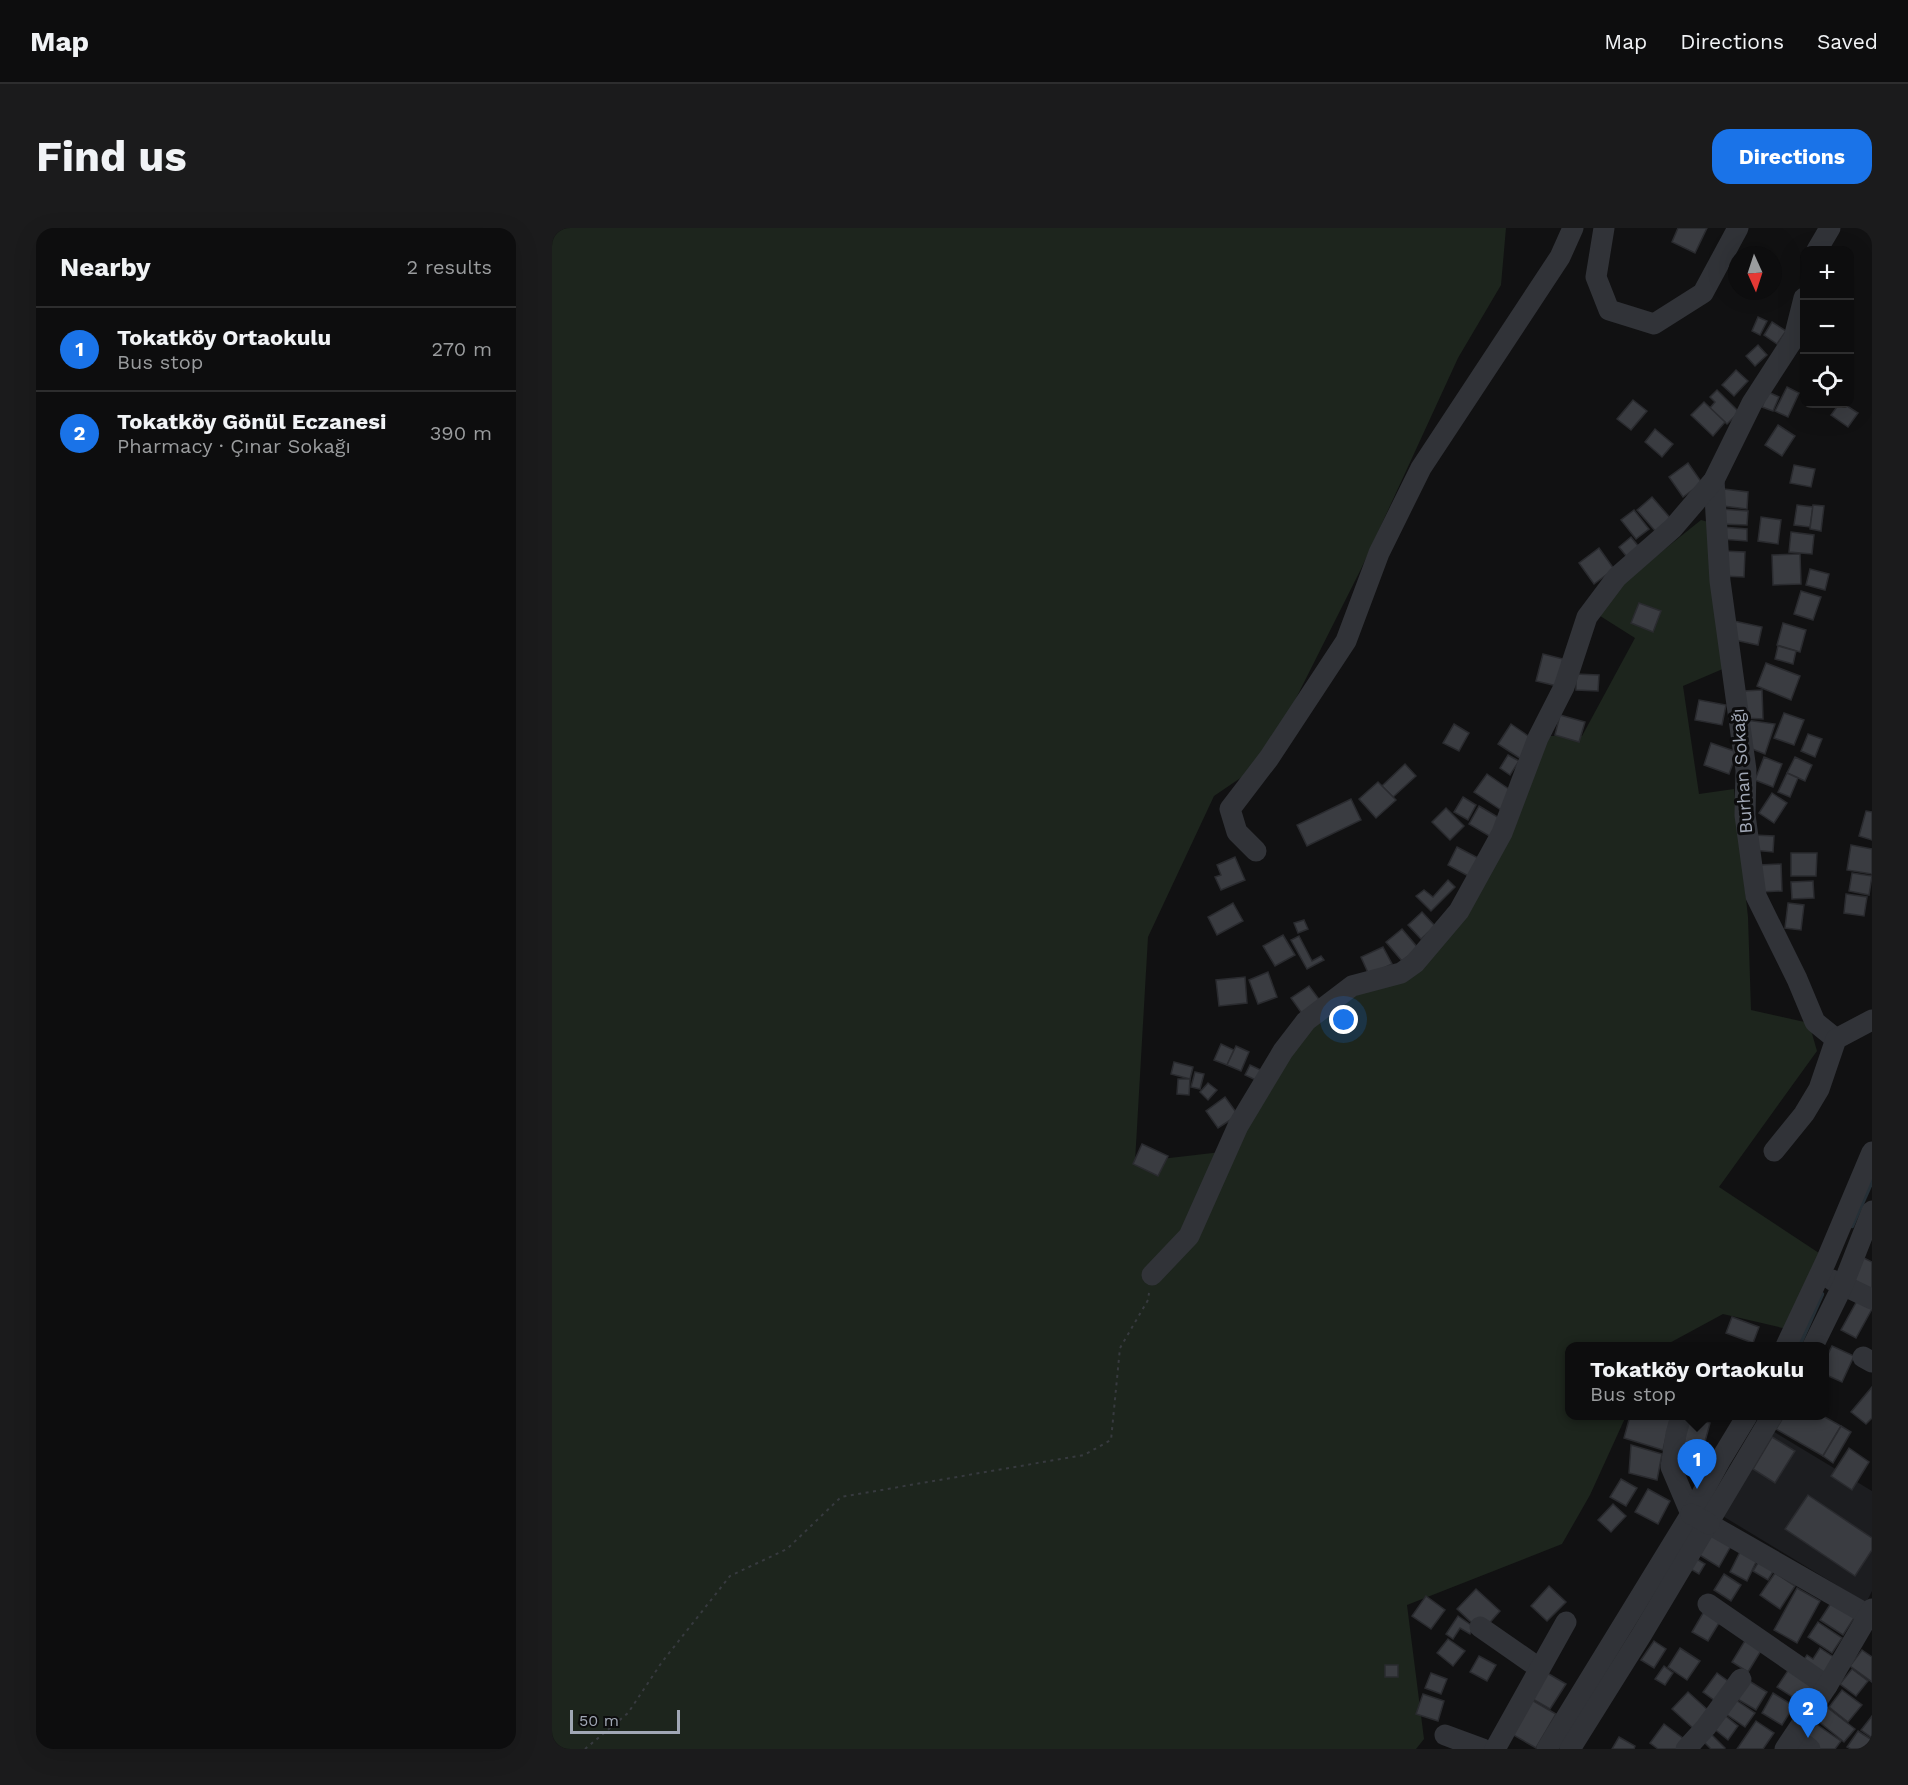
<!DOCTYPE html>
<meta charset="utf-8">
<style>
body{margin:0;font-family:"Work Sans",sans-serif;background:#1b1b1c;color:#f1f3f6}
.controls{position:absolute;right:18px;top:18px;display:grid;overflow:hidden;border-radius:12px;box-shadow:0 6px 24px #0002}
.controls button{width:54px;height:54px;display:grid;place-items:center;padding:0;border:0;border-bottom:2px solid #2d2d2e;background:#0d0d0e;color:#f1f3f6;font:30px sans-serif}
.compass{position:absolute;left:1176px;top:18px;width:54px;height:54px;border-radius:50%;background:#0d0d0e;box-shadow:0 6px 24px #0002;rotate:177deg}
.scale{position:absolute;left:18px;bottom:15px;width:110px;box-sizing:border-box;padding-left:6px;border:3px solid #a0a7b5;border-top:0;font-size:16px;line-height:21px;white-space:nowrap;color:#a0a7b5;-webkit-text-stroke:4px #0c0c0d;paint-order:stroke}
.you{position:absolute;left:792px;top:792px;width:21px;height:21px;margin:-15px;border:4px solid #fff;border-radius:50%;background:#1a73e8;box-shadow:0 0 0 9px #1a73e833}
.badge{display:grid;place-items:center;width:39px;height:39px;border-radius:50%;background:#1a73e8;color:#fff;font-size:20px;font-weight:700}
.pin{position:absolute;translate:-50% -50px;filter:drop-shadow(0 2px 3px #0008)}
.pin::after{content:'';position:absolute;top:32px;width:21px;height:18px;background:inherit;clip-path:polygon(0 0,100% 0,50% 100%)}
.popup{position:absolute;left:1013px;top:1114px;width:264px;height:78px;box-sizing:border-box;display:grid;place-content:center;border-radius:12px;background:#0d0d0e;filter:drop-shadow(0 2px 4px #0005);font-size:20px;white-space:nowrap;color:#9a9c9e}
.popup b{font-size:22px;color:#f1f3f6}
.popup::after{content:'';position:absolute;left:50%;top:100%;margin-left:-12px;border:12px solid transparent;border-top-color:#0d0d0e}
.list{margin:0;padding:0;list-style:none}
h2{display:flex;justify-content:space-between;align-items:center;height:78px;margin:0;padding:0 24px;font-size:26px}
h2 small{font-size:20px;font-weight:400;color:#9a9c9e}
.list li{display:grid;grid-template-columns:39px 1fr auto;gap:18px;align-items:center;box-sizing:border-box;height:84px;padding:0 24px;border-top:2px solid #2d2d2e}
.list b{display:block;font-size:22px;white-space:nowrap}
.list p{margin:0;font-size:20px;white-space:nowrap;color:#9a9c9e}
.list em{font-size:20px;font-style:normal;color:#9a9c9e}
.icon{flex:none;width:33px;height:33px;fill:none;stroke:currentColor;stroke-width:2;stroke-linecap:round;stroke-linejoin:round}
.map{position:relative;flex:none;width:1320px;height:1521px;overflow:hidden;border-radius:18px}
header{display:flex;align-items:center;gap:36px;box-sizing:border-box;height:84px;padding:0 30px;background:#0d0d0e;border-bottom:2px solid #2d2d2e}
header strong{font-size:28px}
nav{display:flex;gap:33px;margin-inline-start:auto;font-size:21px}
.intro{display:flex;align-items:center;justify-content:space-between;box-sizing:border-box;height:144px;padding:0 36px}
h1{margin:0;font-size:42px}
.button{padding:15px 27px;border-radius:18px;background:#1a73e8;color:#fff;font-size:21px;font-weight:700}
main{display:flex;gap:36px;padding:0 36px}
aside{flex:1;background:#0d0d0e;border-radius:18px;box-shadow:0 6px 24px #0002}
.map>svg:first-child{display:block}
.built{fill:#1c1d20}
.green{fill:#1d251d}
.lines{fill:none;stroke-linecap:round;stroke-linejoin:round}
.stream{stroke:#263037;stroke-width:4.5}
.building{fill:#3a3c41;stroke:#2a2b2f;stroke-width:1.5}
.path{stroke:#373a3f;stroke-width:2;stroke-dasharray:3 4.5;stroke-linecap:butt}
.minor{stroke:#313338;stroke-width:21}
.minor-bridge{stroke:#313338;stroke-width:21}
.labels{text-anchor:middle;stroke-width:6;stroke-linejoin:round;paint-order:stroke}
.street-label{font-size:18px;fill:#a0a7b5;stroke:#0c0c0d}
</style>
<header>
<strong>Map</strong>
<nav><a>Map</a><a>Directions</a><a>Saved</a></nav>
</header>
<div class="intro"><h1>Find us</h1><a class="button">Directions</a></div>
<main>
<aside>
<h2>Nearby<small>2 results</small></h2>
<ul class="list">
<li><span class="badge">1</span><div><b>Tokatköy Ortaokulu</b><p>Bus stop</p></div><em>270 m</em></li>
<li><span class="badge">2</span><div><b>Tokatköy Gönül Eczanesi</b><p>Pharmacy · Çınar Sokağı</p></div><em>390 m</em></li>
</ul>
</aside>
<div class="map">
<svg width="1320" height="1521" viewBox="0 0 1320 1521">
<rect width="100%" height="100%" fill="#111112"/>
<!-- built -->
<polygon class="built" points="1219,1202 1320,1263 1320,1363 1314,1375 1169,1287"/>
<!-- green -->
<polygon class="green" points="0,0 954,0 949,57 906,130 809,341 712,534 662,568 596,709 583,934 678,923 762,782 879,718 995,508 1030,508 1083,410 1045,386 1063,361 1149,292 1164,296 1180,437 1131,458 1147,566 1182,561 1196,689 1199,782 1257,795 1265,823 1167,959 1270,1027 1235,1101 1171,1086 1112,1118 1018,1118 1018,1188 1074,1188 1038,1267 1010,1316 855,1377 872,1511 864,1521 0,1521"/>
<g class="lines">
<!-- stream -->
<g class="stream">
<polyline points="1300,998 1320,953"/>
<polyline points="1247,1118 1270,1066"/>
</g>
</g>
<!-- building -->
<g class="building">
<polygon points="1126,0 1155,0 1143,25 1120,14"/>
<polygon points="1206,89 1215,93 1208,107 1200,103"/>
<polygon points="1220,94 1234,103 1225,116 1212,107"/>
<polygon points="1206,117 1215,127 1203,138 1194,128"/>
<polygon points="1184,142 1196,153 1182,168 1170,157"/>
<polygon points="1235,159 1247,165 1236,189 1223,183"/>
<polygon points="1165,162 1187,184 1175,196 1158,180 1163,174 1158,169"/>
<polygon points="1216,164 1227,169 1221,183 1210,179"/>
<polygon points="1081,172 1095,183 1079,202 1065,191"/>
<polygon points="1152,174 1173,194 1161,208 1139,187"/>
<polygon points="1287,176 1292,176 1306,185 1296,199 1279,187"/>
<polygon points="1226,197 1243,208 1230,228 1213,217"/>
<polygon points="1103,201 1121,216 1110,229 1093,214"/>
<polygon points="1136,235 1150,255 1131,269 1117,249"/>
<polygon points="1242,237 1263,241 1259,259 1238,255"/>
<polygon points="1172,261 1196,264 1195,281 1171,278"/>
<polygon points="1100,269 1120,292 1105,305 1085,282"/>
<polygon points="1245,277 1261,279 1258,299 1242,297"/>
<polygon points="1261,277 1272,278 1269,303 1258,301"/>
<polygon points="1169,281 1196,283 1195,297 1168,296"/>
<polygon points="1082,282 1097,301 1084,311 1069,292"/>
<polygon points="1209,289 1229,292 1226,316 1206,313"/>
<polygon points="1170,299 1195,301 1195,313 1169,311"/>
<polygon points="1239,304 1262,307 1260,326 1237,324"/>
<polygon points="1079,309 1087,319 1075,329 1067,319"/>
<polygon points="1047,320 1062,341 1042,356 1027,335"/>
<polygon points="1171,323 1193,324 1192,349 1170,348"/>
<polygon points="1248,326 1249,356 1221,357 1220,327"/>
<polygon points="1258,341 1277,346 1273,362 1254,357"/>
<polygon points="1249,363 1269,369 1261,392 1242,386"/>
<polygon points="1087,375 1109,383 1101,404 1079,395"/>
<polygon points="1182,393 1210,399 1206,417 1178,411"/>
<polygon points="1231,395 1254,402 1248,424 1225,417"/>
<polygon points="1226,418 1244,423 1241,436 1223,431"/>
<polygon points="991,426 1011,431 1005,458 984,453"/>
<polygon points="1214,435 1248,448 1239,472 1205,458"/>
<polygon points="1024,446 1047,447 1046,463 1024,462"/>
<polygon points="1210,462 1211,491 1192,490 1191,463"/>
<polygon points="1147,472 1174,477 1170,497 1143,492"/>
<polygon points="1232,485 1252,492 1242,517 1222,510"/>
<polygon points="1008,487 1033,494 1027,514 1003,507"/>
<polygon points="1194,492 1223,496 1213,526 1195,519"/>
<polygon points="902,496 917,505 907,523 891,515"/>
<polygon points="959,496 982,512 969,531 946,516"/>
<polygon points="1256,506 1270,511 1263,529 1249,523"/>
<polygon points="1159,515 1185,524 1177,546 1152,537"/>
<polygon points="956,527 967,533 958,547 948,540"/>
<polygon points="1212,529 1230,536 1221,559 1203,552"/>
<polygon points="1243,529 1260,537 1253,553 1235,545"/>
<polygon points="853,536 864,548 841,569 830,558"/>
<polygon points="1235,545 1246,550 1238,569 1226,564"/>
<polygon points="935,546 964,566 952,584 922,564"/>
<polygon points="826,554 844,572 824,590 807,571"/>
<polygon points="1220,565 1235,575 1222,595 1207,585"/>
<polygon points="911,569 924,577 916,592 902,584"/>
<polygon points="799,571 809,592 755,618 745,597"/>
<polygon points="927,578 949,591 939,609 917,596"/>
<polygon points="894,580 912,598 898,612 880,594"/>
<polygon points="1314,583 1320,584 1320,612 1307,608"/>
<polygon points="1202,607 1222,608 1221,624 1201,622"/>
<polygon points="1299,617 1320,621 1320,646 1295,642"/>
<polygon points="905,619 930,632 920,650 896,637"/>
<polygon points="1239,625 1265,625 1264,648 1239,648"/>
<polygon points="683,629 693,652 669,662 663,649 669,647 665,637"/>
<polygon points="1229,636 1230,663 1208,664 1207,637"/>
<polygon points="1300,645 1320,648 1317,667 1297,663"/>
<polygon points="896,652 903,659 879,683 864,668 872,662 881,669"/>
<polygon points="1261,653 1262,670 1240,671 1239,654"/>
<polygon points="1294,666 1315,669 1312,688 1292,685"/>
<polygon points="681,675 691,693 665,707 656,689"/>
<polygon points="1236,675 1252,677 1249,702 1233,700"/>
<polygon points="870,684 883,698 869,711 856,697"/>
<polygon points="752,692 756,701 746,705 742,695"/>
<polygon points="850,701 866,720 850,733 834,714"/>
<polygon points="731,707 743,727 723,738 711,718"/>
<polygon points="747,708 760,733 769,728 772,732 755,741 739,712"/>
<polygon points="831,719 840,736 817,747 809,729"/>
<polygon points="716,744 725,769 706,776 697,752"/>
<polygon points="693,749 695,775 667,778 664,752"/>
<polygon points="757,758 769,774 751,787 739,770"/>
<polygon points="669,816 682,822 675,837 662,832"/>
<polygon points="684,818 697,824 689,843 675,837"/>
<polygon points="622,834 641,839 638,851 619,846"/>
<polygon points="698,837 713,844 708,854 693,847"/>
<polygon points="643,844 652,846 648,861 639,859"/>
<polygon points="626,851 638,851 637,867 625,866"/>
<polygon points="656,855 665,862 656,872 648,864"/>
<polygon points="673,869 686,887 666,900 654,883"/>
<polygon points="590,916 616,928 606,948 581,936"/>
<polygon points="1310,1029 1320,1034 1320,1065 1297,1056"/>
<polygon points="1306,1071 1320,1081 1304,1110 1289,1102"/>
<polygon points="1180,1089 1207,1099 1201,1115 1174,1105"/>
<polygon points="1280,1118 1302,1128 1290,1154 1272,1146 1272,1134"/>
<polygon points="1320,1159 1320,1190 1314,1196 1299,1184"/>
<polygon points="1078,1188 1119,1188 1111,1222 1072,1210"/>
<polygon points="1232,1188 1271,1188 1289,1198 1271,1228 1224,1201"/>
<polygon points="1133,1189 1158,1195 1151,1221 1126,1215"/>
<polygon points="1289,1198 1299,1204 1281,1235 1271,1228"/>
<polygon points="1220,1209 1243,1223 1223,1255 1201,1241"/>
<polygon points="1079,1217 1110,1226 1105,1252 1077,1245"/>
<polygon points="1129,1218 1148,1223 1143,1246 1124,1242"/>
<polygon points="1297,1220 1317,1234 1300,1262 1279,1248"/>
<polygon points="1069,1251 1085,1260 1074,1278 1058,1269"/>
<polygon points="1096,1261 1118,1273 1106,1296 1083,1284"/>
<polygon points="1256,1267 1320,1310 1320,1322 1303,1348 1233,1301"/>
<polygon points="1061,1276 1074,1288 1059,1304 1046,1292"/>
<polygon points="1160,1304 1180,1316 1167,1339 1146,1326"/>
<polygon points="1188,1324 1205,1332 1195,1353 1178,1344"/>
<polygon points="1143,1330 1153,1336 1147,1346 1137,1340"/>
<polygon points="1207,1333 1222,1342 1216,1352 1201,1343"/>
<polygon points="1223,1345 1243,1358 1228,1381 1208,1367"/>
<polygon points="1172,1346 1189,1357 1179,1373 1162,1362"/>
<polygon points="997,1358 1014,1374 995,1393 979,1378"/>
<polygon points="1245,1360 1268,1373 1245,1415 1222,1402"/>
<polygon points="924,1361 948,1383 934,1399 920,1395 905,1381"/>
<polygon points="874,1368 893,1382 879,1401 860,1388"/>
<polygon points="1281,1372 1304,1387 1291,1407 1268,1392"/>
<polygon points="1154,1380 1170,1390 1156,1413 1140,1404"/>
<polygon points="906,1388 922,1399 918,1406 908,1400 901,1411 894,1406"/>
<polygon points="1266,1394 1290,1410 1280,1425 1256,1409"/>
<polygon points="896,1411 913,1423 901,1438 885,1425"/>
<polygon points="1194,1411 1210,1421 1196,1444 1180,1434"/>
<polygon points="1102,1413 1114,1421 1102,1440 1089,1432"/>
<polygon points="1128,1420 1148,1433 1135,1452 1116,1439"/>
<polygon points="1268,1420 1283,1430 1270,1450 1249,1436 1255,1427 1261,1431"/>
<polygon points="1310,1422 1320,1429 1320,1454 1298,1438"/>
<polygon points="927,1428 944,1437 935,1453 918,1444"/>
<rect x="833" y="1437" width="13" height="12"/>
<polygon points="1112,1438 1121,1445 1113,1457 1103,1451"/>
<polygon points="1239,1438 1264,1455 1250,1475 1225,1459"/>
<polygon points="1300,1441 1316,1453 1304,1468 1288,1456"/>
<polygon points="879,1445 895,1451 889,1466 873,1460"/>
<polygon points="995,1445 1014,1456 998,1481 979,1470"/>
<polygon points="1165,1445 1180,1456 1166,1475 1151,1464"/>
<polygon points="1194,1451 1215,1464 1204,1482 1182,1469"/>
<polygon points="1290,1462 1310,1477 1296,1494 1277,1479"/>
<polygon points="1136,1464 1157,1483 1142,1501 1120,1481"/>
<polygon points="1221,1465 1242,1478 1230,1497 1210,1485"/>
<polygon points="871,1466 892,1473 886,1493 864,1486"/>
<polygon points="1181,1470 1203,1485 1193,1499 1171,1484"/>
<polygon points="978,1471 1004,1486 984,1520 958,1505"/>
<polygon points="1276,1480 1303,1501 1292,1514 1266,1493"/>
<polygon points="1170,1485 1186,1498 1176,1512 1160,1499"/>
<polygon points="1320,1488 1320,1510 1309,1502"/>
<polygon points="1204,1493 1222,1505 1211,1521 1185,1521"/>
<polygon points="1112,1496 1132,1511 1125,1521 1106,1521 1098,1515"/>
<polygon points="1264,1496 1289,1513 1283,1521 1263,1521 1252,1513"/>
<polygon points="1155,1502 1173,1520 1172,1521 1159,1521 1147,1509"/>
<polygon points="1306,1503 1320,1512 1320,1521 1299,1521 1295,1519"/>
<polygon points="1067,1509 1083,1518 1082,1521 1060,1521"/>
</g>
<g class="lines">
<!-- path -->
<polyline class="path" points="33,1521 76,1485 110,1434 178,1348 235,1321 289,1269 532,1227 559,1212 568,1120 596,1072 597,1065"/>
<!-- minor -->
<g class="minor">
<polyline points="1052,0 1044,49 1057,82 1102,96 1151,65 1186,0"/>
<polyline points="1265,22 1278,0"/>
<polyline points="1162,252 1168,353 1194,542 1193,587 1204,668 1245,751 1263,794 1284,811"/>
<polyline points="704,623 685,604 678,581 717,530 794,413 827,325 869,240 1008,29 1021,0"/>
<polyline points="1222,923 1252,886 1267,861 1284,811 1320,792"/>
<polyline points="600,1047 637,1008 686,898 731,823 754,793 800,758 849,745 863,735 907,683 950,605 986,510 1012,459 1035,389 1065,349 1121,300 1162,252 1200,175 1242,110 1252,70"/>
<polyline points="1280,1052 1320,1071"/>
<polyline points="1234,1118 1274,1033 1320,924"/>
<polyline points="1261,1118 1291,1057 1320,983"/>
<polyline points="1311,1129 1320,1134"/>
<polyline points="1129,1188 1124,1206 1119,1239 1139,1286"/>
<polyline points="1157,1296 1316,1387"/>
<polyline points="1156,1376 1275,1458"/>
<polyline points="928,1399 987,1440"/>
<polyline points="893,1507 931,1521"/>
<polyline points="1242,1508 1258,1521"/>
<polyline points="943,1521 1014,1394"/>
<polyline points="995,1521 1139,1286 1169,1231 1195,1188"/>
<polyline points="1018,1521 1090,1406 1220,1188"/>
<polyline points="1134,1521 1154,1499 1189,1451"/>
<polyline points="1233,1521 1275,1458 1320,1381"/>
</g>
<!-- minor-bridge -->
<polyline class="minor-bridge" points="1139,1286 1157,1296"/>
</g>
<g class="labels">
<!-- street labels -->
<g class="street-label">
<text transform="translate(1190 543) rotate(-94)" y="6">Burhan Sokağı</text>
</g>
</g>
</svg>
<div class="controls">
<button>+</button>
<button>−</button>
<button><svg class="icon" aria-label="locate" viewBox="0 0 24 24"><circle cx="12" cy="12" r="6"/><path d="M12 2v4M12 18v4M2 12h4M18 12h4"/></svg></button>
</div>
<svg class="compass" viewBox="-18 -18 36 36"><path d="M0-13l5 13h-10z" fill="#e53935"/><path d="M0 13l5-13h-10z" fill="#9a9c9e"/></svg>
<div class="scale">50 m</div>
<div class="you"></div>
<div class="pin badge" style="left:1145px;top:1261px">1</div>
<div class="popup"><b>Tokatköy Ortaokulu</b>Bus stop</div>
<div class="pin badge" style="left:1256px;top:1510px">2</div>
</div>
</main>
